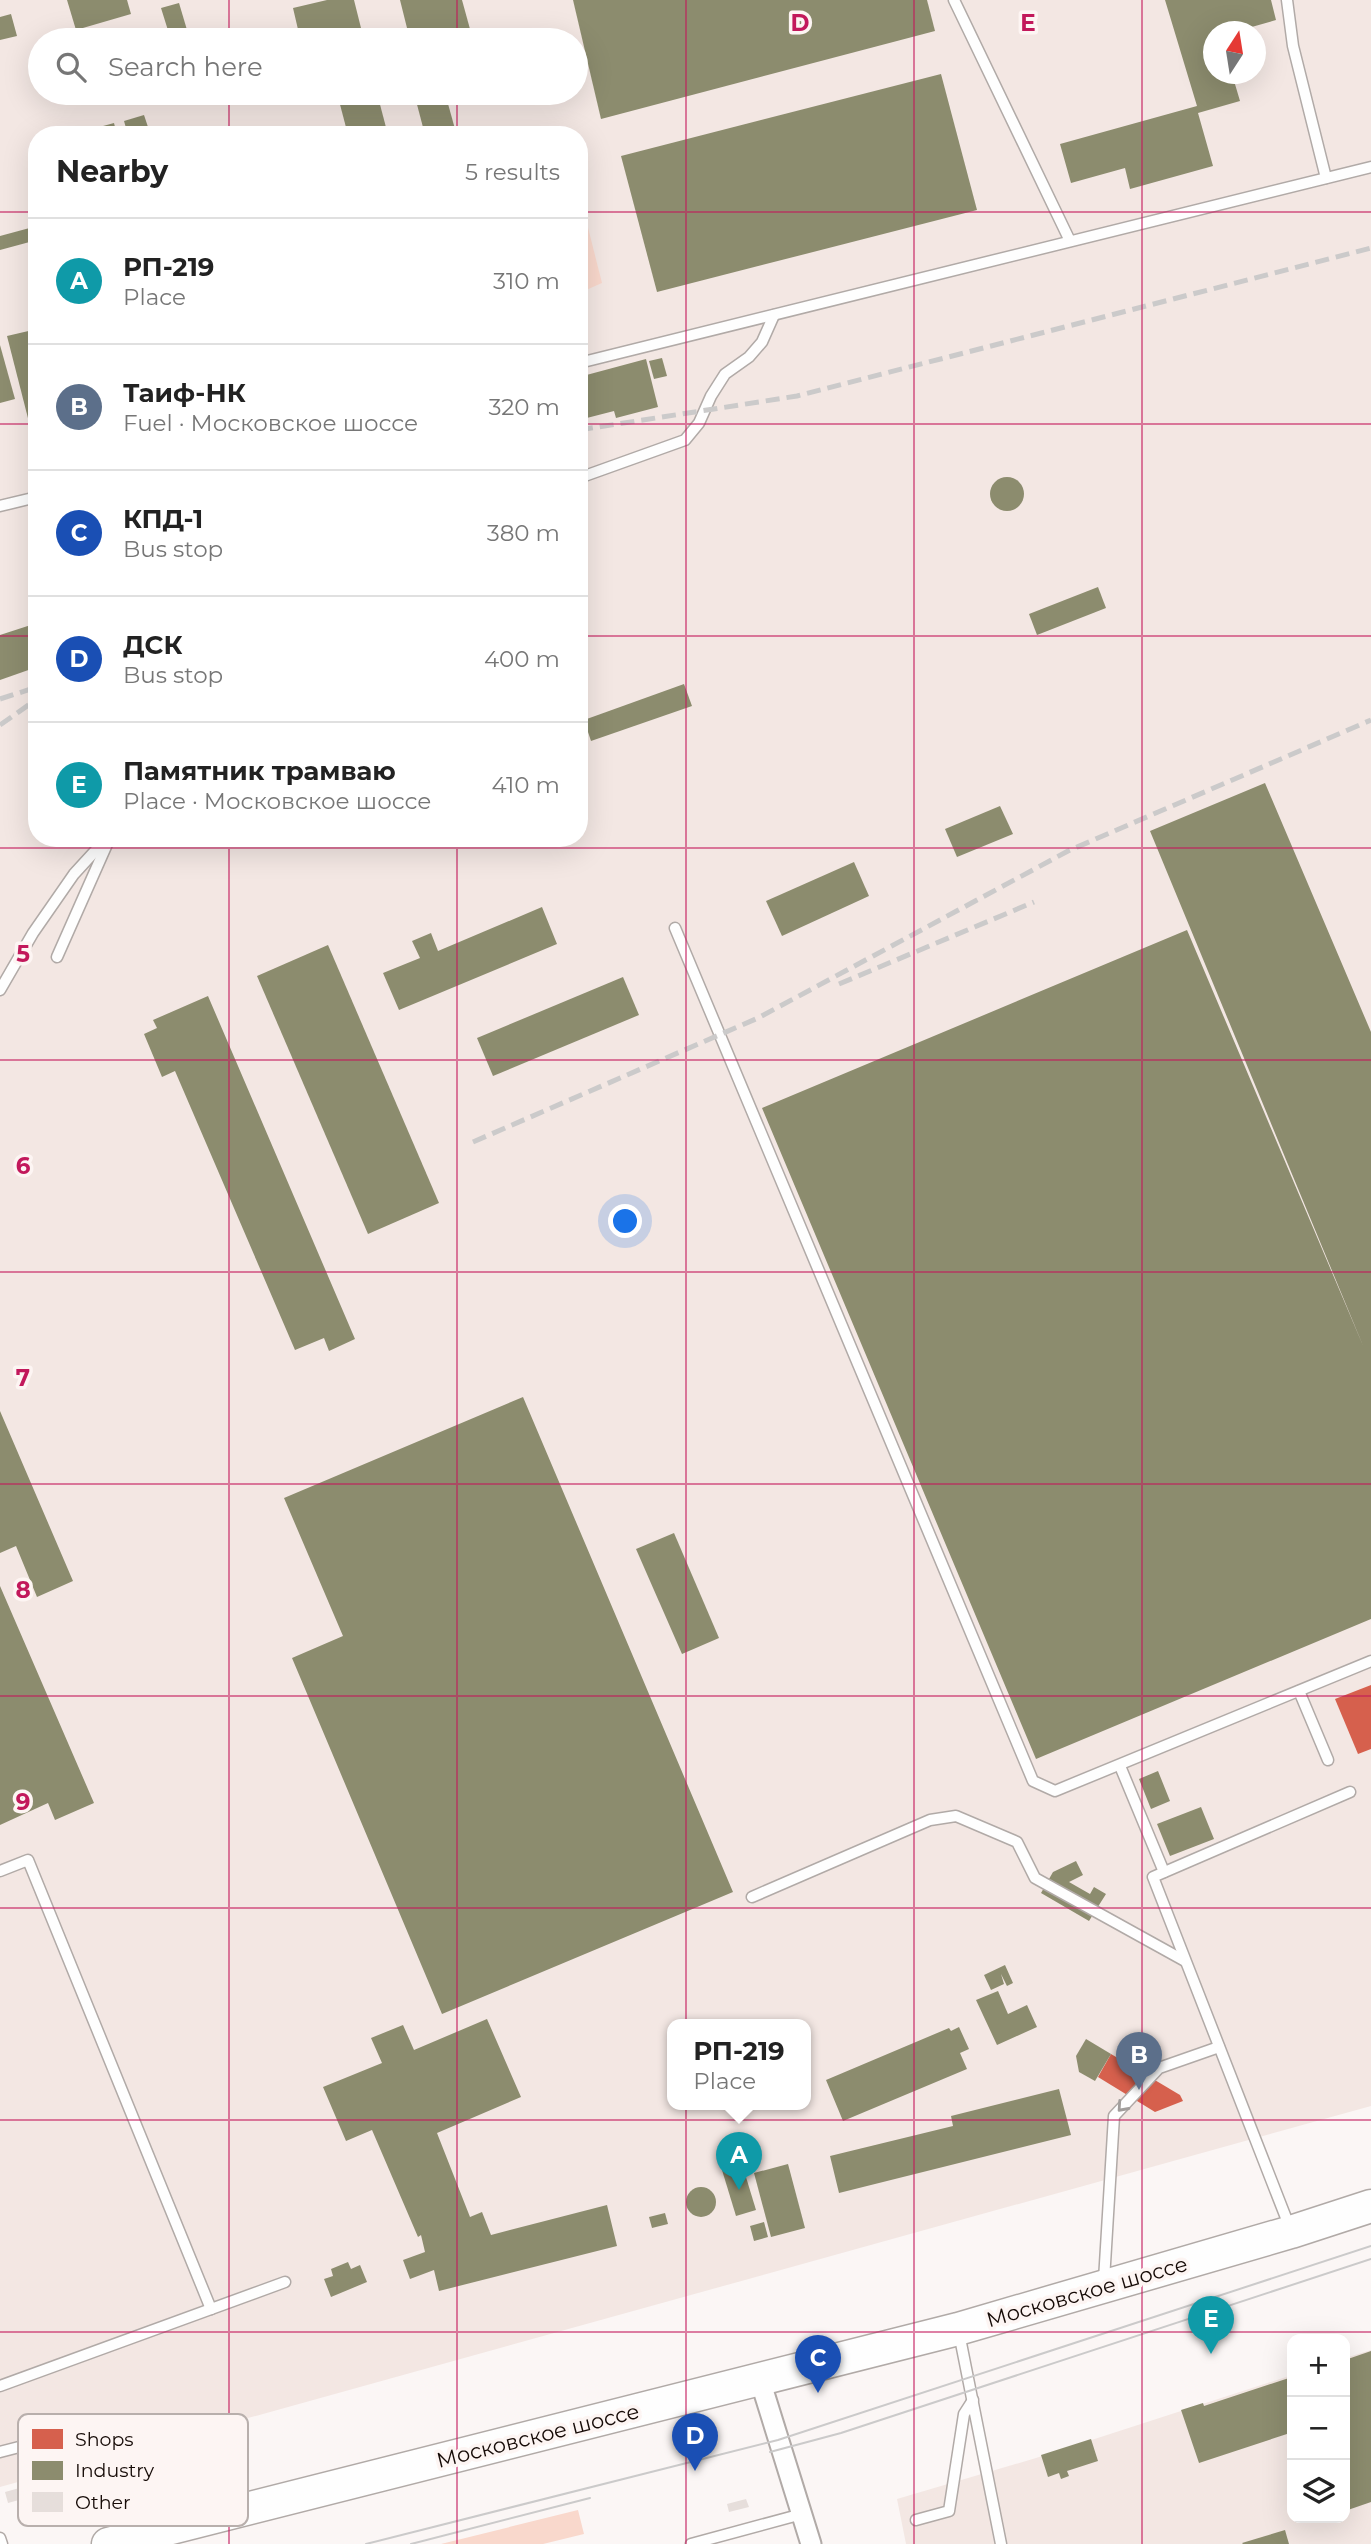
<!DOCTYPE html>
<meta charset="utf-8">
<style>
body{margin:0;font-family:Montserrat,sans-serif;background:#f2f2f2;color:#222}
.controls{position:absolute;right:21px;bottom:21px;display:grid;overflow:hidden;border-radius:14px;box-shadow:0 7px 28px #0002}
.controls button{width:63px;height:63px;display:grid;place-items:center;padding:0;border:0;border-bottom:2px solid #e0e0e0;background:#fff;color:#222;font:35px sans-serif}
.compass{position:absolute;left:1203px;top:21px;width:63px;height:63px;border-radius:50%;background:#fff;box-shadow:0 7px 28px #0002;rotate:12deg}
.you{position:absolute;left:626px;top:1222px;width:24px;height:24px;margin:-18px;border:5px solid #fff;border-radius:50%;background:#1a73e8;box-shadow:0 0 0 10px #1a73e833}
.badge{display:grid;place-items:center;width:46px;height:46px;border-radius:50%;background:#665d5a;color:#fff;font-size:23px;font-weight:700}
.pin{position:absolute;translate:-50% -58px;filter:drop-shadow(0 2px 4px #0008)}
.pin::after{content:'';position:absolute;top:37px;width:24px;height:21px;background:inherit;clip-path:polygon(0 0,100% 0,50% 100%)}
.popup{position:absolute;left:667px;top:2019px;width:144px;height:91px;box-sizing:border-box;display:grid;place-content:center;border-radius:14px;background:#fff;filter:drop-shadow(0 2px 5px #0005);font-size:23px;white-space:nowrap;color:#767676}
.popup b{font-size:26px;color:#222}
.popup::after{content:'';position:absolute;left:50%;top:100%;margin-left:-14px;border:14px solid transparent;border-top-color:#fff}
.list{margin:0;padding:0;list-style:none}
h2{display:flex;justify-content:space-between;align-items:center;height:91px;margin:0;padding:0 28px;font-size:30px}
h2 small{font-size:23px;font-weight:400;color:#767676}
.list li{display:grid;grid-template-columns:46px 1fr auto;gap:21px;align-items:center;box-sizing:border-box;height:126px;padding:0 28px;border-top:2px solid #e0e0e0}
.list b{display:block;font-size:26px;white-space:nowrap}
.list p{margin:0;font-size:23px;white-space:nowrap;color:#767676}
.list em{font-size:23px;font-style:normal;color:#767676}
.icon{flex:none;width:38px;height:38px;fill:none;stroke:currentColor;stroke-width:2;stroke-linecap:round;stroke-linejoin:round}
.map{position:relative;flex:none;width:1371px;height:2544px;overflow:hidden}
.search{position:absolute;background:#fff;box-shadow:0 7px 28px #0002;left:28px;top:28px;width:560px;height:77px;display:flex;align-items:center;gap:18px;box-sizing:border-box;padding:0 24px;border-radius:38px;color:#767676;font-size:26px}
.panel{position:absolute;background:#fff;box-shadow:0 7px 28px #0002;left:28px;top:126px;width:560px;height:721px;border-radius:28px}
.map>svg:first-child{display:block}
.built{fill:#f3e7e3;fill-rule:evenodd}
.green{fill:#f9d8cc}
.shops{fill:#d6604d}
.industry{fill:#8c8c6e}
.building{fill:#e6dedb}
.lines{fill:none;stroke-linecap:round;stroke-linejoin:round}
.service-casing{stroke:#b1aaa7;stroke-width:13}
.minor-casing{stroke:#b1aaa7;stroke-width:23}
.primary-casing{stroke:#b1aaa7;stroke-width:35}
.service{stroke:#fefefe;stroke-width:10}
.minor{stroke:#fefefe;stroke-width:19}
.primary{stroke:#fefefe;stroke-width:32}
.tram{stroke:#cbcaca;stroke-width:2}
.rail{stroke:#cbcaca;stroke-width:5;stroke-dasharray:14 7;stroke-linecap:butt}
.oneway{stroke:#a19d9b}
.grid{fill:none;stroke:#c2185b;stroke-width:2;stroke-opacity:0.55}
.labels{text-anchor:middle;stroke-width:7;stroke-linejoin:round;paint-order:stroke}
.street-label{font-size:21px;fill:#160b07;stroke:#fdf5f3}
.key{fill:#fdf5f3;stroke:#b8afac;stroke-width:2}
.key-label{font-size:19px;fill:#160b07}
.grid-label{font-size:23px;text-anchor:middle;font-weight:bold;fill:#c2185b;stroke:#fdf5f3;stroke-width:7;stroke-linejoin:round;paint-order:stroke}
</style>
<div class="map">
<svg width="1371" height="2544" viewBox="0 0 1371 2544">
<rect width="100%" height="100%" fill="#fbf6f5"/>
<!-- built -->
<g class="built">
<path d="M0 0H1371V2106L0 2487ZM1214 32H1256V74H1214ZM40 40H576V93H40ZM37 135H579V838H37ZM672 2024H806V2104H672Z"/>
<polygon points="1371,2350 1371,2544 906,2544 897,2499 1036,2458 1292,2375 1292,2518 1345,2518 1345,2358"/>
</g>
<!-- green -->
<g class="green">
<polygon points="579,192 602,283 586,290 579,264"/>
<polygon points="578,2510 584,2534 543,2544 441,2544"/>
</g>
<!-- shops -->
<g class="shops">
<polygon points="1371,1685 1371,1749 1358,1754 1335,1699"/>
<polygon points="1111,2054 1180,2095 1183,2101 1155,2112 1098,2077"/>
</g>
<!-- industry -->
<g class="industry">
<polygon points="67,0 127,0 131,14 76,30"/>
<polygon points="327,0 354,0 364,40 324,40 322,33 300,38 293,8"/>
<polygon points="400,0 462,0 473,40 410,40"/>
<polygon points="573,0 927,0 935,31 601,119"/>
<polygon points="1165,0 1271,0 1276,20 1234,32 1214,32 1214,74 1232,74 1240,101 1198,113 1213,166 1130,189 1125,168 1071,183 1060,144 1197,106"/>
<polygon points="179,3 190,40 171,40 161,8"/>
<polygon points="11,14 17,36 0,40 0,17"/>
<polygon points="941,74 977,210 657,292 621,156"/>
<polygon points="337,93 377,93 388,135 348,135"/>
<polygon points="414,93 445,93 455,129 425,135"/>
<polygon points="144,115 150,133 128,135 124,121"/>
<polygon points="114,123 117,135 75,135 74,134"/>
<polygon points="37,226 37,240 0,250 0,236"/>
<polygon points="37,329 37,428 31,430 7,336"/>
<polygon points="0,345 15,399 0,403"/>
<polygon points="662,358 667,376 654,379 649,361"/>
<polygon points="646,359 658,407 616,418 614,411 579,420 579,377"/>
<circle cx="1007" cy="494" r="17"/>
<polygon points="1098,587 1106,608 1037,635 1029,614"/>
<polygon points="37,623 37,667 0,680 0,635"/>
<polygon points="684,684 692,706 591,741 584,720"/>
<polygon points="1265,783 1371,1032 1371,1619 1036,1759 762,1108 1187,930 1364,1348 1150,831"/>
<polygon points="1000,806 1013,834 957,857 945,829"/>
<polygon points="854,862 869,896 782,936 766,901"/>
<polygon points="542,907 557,944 399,1010 383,973 420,958 412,941 431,933 438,951"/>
<polygon points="328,945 439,1203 368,1234 257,976"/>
<polygon points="623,977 639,1015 493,1076 477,1038"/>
<polygon points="208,996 355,1339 329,1351 324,1338 295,1350 175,1071 162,1077 144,1034 157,1028 153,1020"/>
<polygon points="523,1397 733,1892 442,2014 292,1658 343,1636 284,1498"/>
<polygon points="0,1411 73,1581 37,1597 16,1546 0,1553"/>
<polygon points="674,1533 719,1638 682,1654 636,1549"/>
<polygon points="0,1586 94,1803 55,1820 48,1803 0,1825"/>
<polygon points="1158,1771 1170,1801 1151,1809 1139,1779"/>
<polygon points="1201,1807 1214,1839 1170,1856 1157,1824"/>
<polygon points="1076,1861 1083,1875 1069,1882 1090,1894 1094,1887 1106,1894 1089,1921 1041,1893 1053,1872"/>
<polygon points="1005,1965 1013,1983 1007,1986 1001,1974 1004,1984 991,1990 984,1975"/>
<polygon points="998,1991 1008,2014 1027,2005 1037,2027 997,2045 976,2000"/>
<polygon points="487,2019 521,2097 437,2133 470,2217 482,2212 491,2235 607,2205 617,2246 439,2291 434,2270 410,2279 403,2260 425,2252 421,2235 418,2237 372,2130 346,2141 323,2087 382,2063 371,2038 403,2025 414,2050"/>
<polygon points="959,2027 969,2049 960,2053 967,2069 843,2121 826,2080 949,2028 951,2031"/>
<polygon points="1086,2039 1111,2054 1095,2081 1079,2072 1076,2056"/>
<polygon points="1059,2089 1071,2135 839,2193 830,2156 953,2126 951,2116"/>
<polygon points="742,2164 756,2210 736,2216 722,2170"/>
<polygon points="788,2164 805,2228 771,2237 754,2173"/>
<circle cx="701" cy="2202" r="15"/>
<polygon points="665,2213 668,2224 652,2228 649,2217"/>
<polygon points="764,2222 768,2237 754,2241 750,2226"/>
<polygon points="348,2262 351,2269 360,2265 367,2282 331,2297 324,2279 333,2276 331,2269"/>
<polygon points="1371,2351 1371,2502 1345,2511 1345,2360"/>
<polygon points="1292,2377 1292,2439 1290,2433 1199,2463 1181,2410 1203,2403 1204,2406"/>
<polygon points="1091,2439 1098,2461 1067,2471 1069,2476 1061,2479 1059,2473 1048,2477 1041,2455"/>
<polygon points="1285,2530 1289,2544 1243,2544 1242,2543"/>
</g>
<!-- building -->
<g class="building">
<polygon points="34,2484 37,2495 8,2503 5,2492"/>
<polygon points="746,2499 749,2507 729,2512 727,2504"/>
</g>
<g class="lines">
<!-- service casing -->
<g class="service-casing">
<g id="service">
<polyline points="954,0 1070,241"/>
<polyline points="1287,0 1293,46 1326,178"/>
<polyline points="579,363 1371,167"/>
<polyline points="579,478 685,440 699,423 711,396 725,374 749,357 762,342 774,315"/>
<polyline points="0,506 37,497"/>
<polyline points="675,928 1033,1781 1055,1791 1371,1661"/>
<polyline points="57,957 108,842"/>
<polyline points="0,990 33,933 74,874 107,838"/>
<polyline points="1299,1691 1328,1760"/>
<polyline points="1120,1766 1164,1872"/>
<polyline points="0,1871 28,1860 211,2309"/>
<polyline points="752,1897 930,1820 956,1816 1017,1842 1035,1878 1185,1961"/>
<polyline points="1290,2228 1153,1877 1350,1792"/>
<polyline points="1104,2280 1114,2116 1159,2068 1219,2047"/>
<polyline points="959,2333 1001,2544"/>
<polyline points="0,2386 285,2282"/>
<polyline points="0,2452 97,2427"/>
<polyline points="916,2520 949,2511 964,2414 973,2400"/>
<polyline points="0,2538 2,2544"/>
<polyline points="691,2544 802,2514"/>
</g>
</g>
<!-- minor casing -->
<g class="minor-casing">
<polyline id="minor" points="760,2380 811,2544"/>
</g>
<!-- primary casing -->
<g class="primary-casing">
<polyline id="primary" points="108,2544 958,2329 1291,2232 1371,2206"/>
</g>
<!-- service -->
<use href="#service" class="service"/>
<!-- minor -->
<use href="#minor" class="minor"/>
<!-- primary -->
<use href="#primary" class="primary"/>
<!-- tram -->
<g class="tram">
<polyline points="770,2452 841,2433 1371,2259"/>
<polyline points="366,2544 778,2440 1371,2246"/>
<polyline points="411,2544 590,2498"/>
</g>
<!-- rail -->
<g class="rail">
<polyline points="579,430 797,396 1371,248"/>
<polyline points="0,699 37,687"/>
<polyline points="0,725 37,699"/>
<polyline points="839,984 1034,902"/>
<polyline points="473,1142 758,1018 1068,851 1371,720"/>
</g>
</g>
<!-- one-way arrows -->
<defs><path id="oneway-chevron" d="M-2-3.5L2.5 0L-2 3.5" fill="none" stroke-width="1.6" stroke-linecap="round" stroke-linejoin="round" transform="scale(1.75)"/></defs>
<use class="oneway" href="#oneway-chevron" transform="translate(1122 2107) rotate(132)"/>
<!-- grid -->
<path class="grid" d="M229 0V40M457 0V40M686 0V2544M914 0V2544M1142 0V2544M229 93V135M457 93V135M0 212H37M579 212H1371M0 424H37M579 424H1371M0 636H37M579 636H1371M229 838V2544M457 838V2544M0 848H1371M0 1060H1371M0 1272H1371M0 1484H1371M0 1696H1371M0 1908H1371M0 2120H1371M0 2332H1371"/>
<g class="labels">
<!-- street labels -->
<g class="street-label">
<text transform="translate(1087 2292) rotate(-16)" y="7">Московское шоссе</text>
<text transform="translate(538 2436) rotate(-14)" y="7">Московское шоссе</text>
</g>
</g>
<!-- legend -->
<rect x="18" y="2414" width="230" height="112" rx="10" class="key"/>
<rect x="32" y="2429" width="31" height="20" fill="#d6604d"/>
<rect x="32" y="2461" width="31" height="19" fill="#8c8c6e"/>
<rect x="32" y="2492" width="31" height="20" fill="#e6dedb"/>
<g class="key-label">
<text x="75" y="2446">Shops</text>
<text x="75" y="2477">Industry</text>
<text x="75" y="2509">Other</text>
</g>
<g class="grid-label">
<text x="800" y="31">D</text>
<text x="1028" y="31">E</text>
<text x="23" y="962">5</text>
<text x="23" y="1174">6</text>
<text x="23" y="1386">7</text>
<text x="23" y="1598">8</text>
<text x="23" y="1810">9</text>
</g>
</svg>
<div class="controls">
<button>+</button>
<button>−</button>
<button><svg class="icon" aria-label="layers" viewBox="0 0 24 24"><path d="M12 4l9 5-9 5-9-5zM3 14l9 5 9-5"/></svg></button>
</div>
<svg class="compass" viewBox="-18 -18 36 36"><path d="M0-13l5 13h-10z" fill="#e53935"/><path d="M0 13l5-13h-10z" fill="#767676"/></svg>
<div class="you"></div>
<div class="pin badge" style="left:739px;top:2190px;background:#0f9aa8">A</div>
<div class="popup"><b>РП-219</b>Place</div>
<div class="pin badge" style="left:1139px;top:2090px;background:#5c6f8a">B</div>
<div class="pin badge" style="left:818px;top:2393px;background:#1a4fb4">C</div>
<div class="pin badge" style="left:695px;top:2471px;background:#1a4fb4">D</div>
<div class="pin badge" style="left:1211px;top:2354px;background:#0f9aa8">E</div>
<div class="search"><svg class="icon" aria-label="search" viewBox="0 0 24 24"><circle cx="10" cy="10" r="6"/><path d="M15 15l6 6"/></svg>Search here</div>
<section class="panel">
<h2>Nearby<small>5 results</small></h2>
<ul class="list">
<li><span class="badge" style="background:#0f9aa8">A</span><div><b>РП-219</b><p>Place</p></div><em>310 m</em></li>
<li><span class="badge" style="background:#5c6f8a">B</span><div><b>Таиф-НК</b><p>Fuel · Московское шоссе</p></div><em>320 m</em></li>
<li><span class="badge" style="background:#1a4fb4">C</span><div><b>КПД-1</b><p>Bus stop</p></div><em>380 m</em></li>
<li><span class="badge" style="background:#1a4fb4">D</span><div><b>ДСК</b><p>Bus stop</p></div><em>400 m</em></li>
<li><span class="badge" style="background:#0f9aa8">E</span><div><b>Памятник трамваю</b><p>Place · Московское шоссе</p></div><em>410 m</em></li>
</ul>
</section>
</div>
